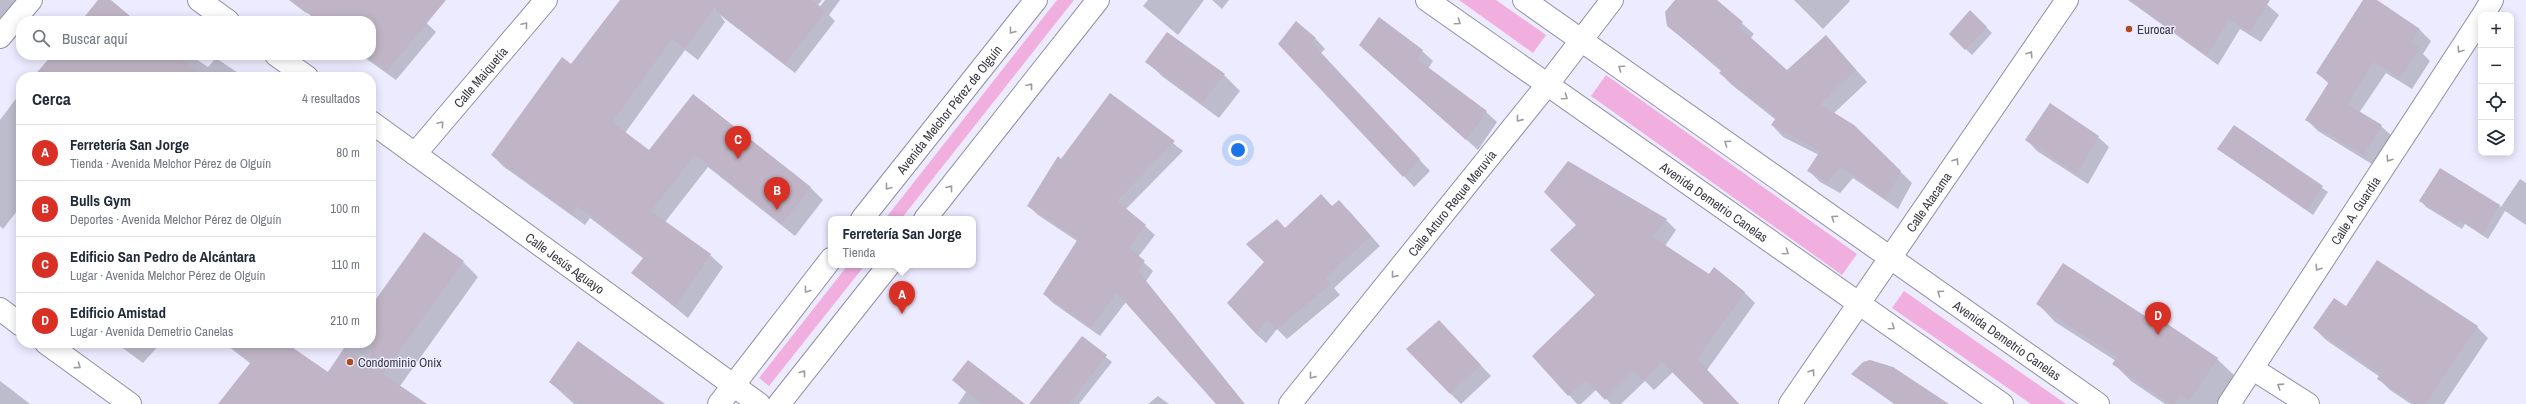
<!DOCTYPE html>
<html lang="es">
<meta charset="utf-8">
<style>
body{margin:0;font-family:"Archivo Narrow",sans-serif;background:#f6f6f7;color:#1f2937}
.controls{position:absolute;right:12px;top:12px;display:grid;overflow:hidden;border-radius:8px;box-shadow:0 2px 10px #0003}
.controls button{width:36px;height:36px;display:grid;place-items:center;padding:0;border:0;border-bottom:1px solid #e0e1e3;background:#fff;color:#1f2937;font:20px sans-serif}
.you{position:absolute;left:1238px;top:150px;width:14px;height:14px;margin:-10px;border:3px solid #fff;border-radius:50%;background:#1a73e8;box-shadow:0 0 0 6px #1a73e833}
.badge{display:grid;place-items:center;width:26px;height:26px;border-radius:50%;background:#d93025;color:#fff;font-size:13px;font-weight:700}
.pin{position:absolute;translate:-50% -33px;filter:drop-shadow(0 1px 2px #0008)}
.pin::after{content:'';position:absolute;top:21px;width:14px;height:12px;background:inherit;clip-path:polygon(0 0,100% 0,50% 100%)}
.popup{position:absolute;left:828px;top:216px;width:148px;height:52px;box-sizing:border-box;display:grid;place-content:center;border-radius:8px;background:#fff;filter:drop-shadow(0 1px 3px #0005);font-size:13px;white-space:nowrap;color:#747a83}
.popup b{font-size:15px;color:#1f2937}
.popup::after{content:'';position:absolute;left:50%;top:100%;margin-left:-8px;border:8px solid transparent;border-top-color:#fff}
.list{margin:0;padding:0;list-style:none}
h2{display:flex;justify-content:space-between;align-items:center;height:52px;margin:0;padding:0 16px;font-size:17px}
h2 small{font-size:13px;font-weight:400;color:#747a83}
.list li{display:grid;grid-template-columns:26px 1fr auto;gap:12px;align-items:center;box-sizing:border-box;height:56px;padding:0 16px;border-top:1px solid #e0e1e3}
.list b{display:block;font-size:15px;white-space:nowrap}
.list p{margin:0;font-size:13px;white-space:nowrap;color:#747a83}
.list em{font-size:13px;font-style:normal;color:#747a83}
.icon{flex:none;width:22px;height:22px;fill:none;stroke:currentColor;stroke-width:2;stroke-linecap:round;stroke-linejoin:round}
.map{position:relative;flex:none;width:2526px;height:404px;overflow:hidden}
.search{position:absolute;background:#fff;box-shadow:0 2px 10px #0003;left:16px;top:16px;width:360px;height:44px;display:flex;align-items:center;gap:10px;box-sizing:border-box;padding:0 14px;border-radius:16px;color:#747a83;font-size:15px}
.panel{position:absolute;background:#fff;box-shadow:0 2px 10px #0003;left:16px;top:72px;width:360px;height:276px;border-radius:16px}
.map>svg:first-child{display:block}
.grass{fill:#f1afe0}
.shadow{fill:#0003}
.building{fill:#c0b5c6}
.lines{fill:none;stroke-linecap:round;stroke-linejoin:round}
.minor-casing{stroke:#918fa1;stroke-width:24}
.highway-casing{stroke:#918fa1;stroke-width:24}
.minor{stroke:#fff;stroke-width:22}
.highway{stroke:#fff;stroke-width:22}
.oneway{stroke:#9c9ca0}
.poi-dot{fill:#af4a1c;stroke:#edebff;stroke-width:1.5}
.labels{text-anchor:middle;stroke-width:3;stroke-linejoin:round;paint-order:stroke}
.poi-label{font-size:13px;fill:#3a3940;stroke:#edebff;text-anchor:start}
.street-label{font-size:13px;fill:#3a3940;stroke:#edebff}
</style>
<div class="map">
<svg width="2526" height="404" viewBox="0 0 2526 404">
<rect width="100%" height="100%" fill="#edebff"/>
<!-- grass -->
<g class="grass">
<polygon points="1057,0 1074,0 901,219 885,219"/>
<polygon points="1459,0 1496,0 1546,35 1533,53"/>
<polygon points="1606,75 1857,254 1842,275 1591,96"/>
<polygon points="848,265 865,265 769,386 759,378"/>
<polygon points="1904,291 2066,404 2031,404 1892,308"/>
</g>
<!-- shadow -->
<g class="shadow">
<polygon points="0,0 23,0 0,29"/>
<polygon points="289,0 402,0 436,32 396,80 361,55 371,55 371,21 323,21 310,9 306,13"/>
<polygon points="621,0 701,0 714,10 721,0 822,0 815,9 817,10 825,0 840,0 829,15 835,21 795,73 720,15 725,22 698,60 685,50 625,133 649,151 693,95 811,188 823,200 795,236 708,167 665,222 710,255 723,267 688,318 633,273 644,259 590,218 585,225 504,167 492,155 571,65"/>
<polygon points="1148,0 1204,0 1178,35 1143,6"/>
<polygon points="1212,0 1229,0 1222,9"/>
<polygon points="1676,0 1716,0 1754,34 1750,39 1787,71 1826,36 1867,82 1834,113 1853,125 1912,183 1898,209 1853,178 1840,193 1820,182 1809,171 1819,155 1783,137 1772,125 1776,120 1732,85 1720,73 1722,72 1668,26"/>
<polygon points="1794,0 1849,0 1850,1 1823,29"/>
<polygon points="2128,0 2262,0 2279,15 2261,42 2240,29 2218,65"/>
<polygon points="2364,0 2375,0 2420,30 2431,41 2423,54 2430,61 2412,89 2386,73 2359,113 2381,126 2393,137 2375,166 2318,131 2307,120 2329,84 2318,73"/>
<polygon points="1970,11 1992,33 1972,55 1950,34"/>
<polygon points="1315,38 1325,49 1321,53 1430,171 1414,187 1280,44"/>
<polygon points="1360,45 1422,51 1433,61 1428,69 1486,112 1497,122 1478,150"/>
<polygon points="53,55 190,55 208,67 216,58 244,77 34,77"/>
<polygon points="1147,62 1224,75 1240,91 1219,118 1163,77"/>
<polygon points="21,92 21,206 3,229 0,226 0,120"/>
<polygon points="1110,94 1183,151 1126,209 1155,235 1138,257 1153,271 1146,281 1245,404 1218,404 1126,302 1100,336 1053,303 1044,294 1077,241 1038,215 1029,206"/>
<polygon points="2234,127 2328,192 2313,215 2218,149"/>
<polygon points="2098,137 2109,147 2088,184 2037,151 2027,140"/>
<polygon points="2441,169 2501,207 2520,179 2526,183 2526,225 2505,211 2488,239 2465,224 2462,229 2426,207 2421,201"/>
<polygon points="1332,207 1349,211 1380,246 1334,288 1340,295 1287,339 1277,329 1266,343 1256,334 1265,262 1285,229"/>
<polygon points="1666,220 1676,230 1665,246 1710,275 1744,292 1755,303 1707,370 1739,404 1706,404 1673,372 1654,390 1645,381 1621,404 1611,404 1597,389 1581,404 1577,404 1534,356 1596,295"/>
<polygon points="424,234 463,262 478,277 400,386 426,404 219,404 251,364 224,343 284,343 328,373 348,343 371,343 371,308"/>
<polygon points="2038,304 2145,318 2149,312 2217,359 2235,376 2216,404 2165,404 2131,381 2114,364 2116,361 2055,322"/>
<polygon points="2346,307 2477,327 2488,338 2444,404 2411,404 2390,390 2379,379 2380,377 2326,340 2314,328"/>
<polygon points="1449,332 1491,376 1461,404 1450,393"/>
<polygon points="1082,338 1112,362 1079,404 1031,404"/>
<polygon points="116,343 161,343 143,363"/>
<polygon points="1853,374 1947,404 1894,404"/>
<polygon points="953,380 1023,404 958,404 966,392"/>
<polygon points="0,381 12,390 30,404 0,404"/>
<polygon points="550,382 660,404 574,404"/>
<polygon points="1158,396 1169,404 1148,404"/>
</g>
<!-- building -->
<g class="building">
<polygon points="98,0 111,0 136,21 81,21"/>
<polygon points="290,0 446,0 387,71 364,55 371,55 371,21 318,21"/>
<polygon points="620,0 812,0 826,11 785,64 714,9 685,49 672,39 612,122 649,150 693,94 811,187 782,224 695,155 651,211 711,254 675,307 631,273 644,257 577,206 572,214 491,155 562,57 571,64"/>
<polygon points="1675,0 1717,0 1743,22 1739,27 1787,70 1826,35 1856,70 1820,104 1854,125 1901,171 1886,199 1841,167 1828,182 1807,171 1820,151 1771,125 1776,118 1719,73 1722,70 1667,26 1665,12"/>
<polygon points="2129,0 2270,0 2250,32 2229,19 2207,55"/>
<polygon points="2363,0 2377,0 2420,29 2411,43 2420,48 2400,78 2374,62 2347,104 2382,125 2364,155 2305,120 2329,82 2316,73"/>
<polygon points="1970,10 1987,27 1965,50 1949,34"/>
<polygon points="1379,17 1423,50 1417,59 1487,111 1466,140 1359,45"/>
<polygon points="1296,21 1316,38 1311,42 1420,159 1403,177 1278,44"/>
<polygon points="1167,32 1225,74 1202,103 1145,62"/>
<polygon points="52,55 177,55 203,77 33,77"/>
<polygon points="1110,93 1175,141 1117,201 1146,225 1129,248 1145,261 1138,271 1244,404 1216,404 1117,293 1091,327 1043,294 1078,239 1027,206 1058,156 1061,159"/>
<polygon points="2050,103 2099,136 2077,174 2025,140"/>
<polygon points="2234,125 2323,186 2307,210 2217,149"/>
<polygon points="1568,161 1667,219 1653,237 1709,274 1714,267 1745,292 1697,359 1739,404 1704,404 1662,362 1643,381 1634,371 1605,400 1586,380 1568,396 1532,356 1595,295 1550,250 1576,225 1544,192"/>
<polygon points="2440,168 2500,205 2482,234 2459,219 2456,224 2419,201"/>
<polygon points="1321,194 1332,206 1339,200 1371,236 1325,278 1331,284 1276,330 1267,320 1256,334 1227,303 1264,262 1246,244 1277,219 1285,228"/>
<polygon points="424,232 464,261 383,374 427,404 218,404 251,362 227,343 286,343 328,372 344,348 371,366 371,306"/>
<polygon points="2377,260 2478,326 2425,404 2415,404 2377,379 2380,374 2313,328 2334,298 2346,306"/>
<polygon points="2063,263 2145,316 2148,311 2218,358 2189,401 2181,395 2175,404 2171,404 2112,364 2117,357 2036,304"/>
<polygon points="1439,320 1481,365 1450,394 1406,349"/>
<polygon points="1082,336 1107,355 1069,404 1029,404"/>
<polygon points="578,341 665,404 579,404 549,382"/>
<polygon points="968,360 1025,404 982,404 952,380"/>
<polygon points="1870,360 1893,367 1949,404 1895,404 1851,374 1863,362"/>
</g>
<g class="lines">
<!-- minor casing -->
<g class="minor-casing">
<g id="minor">
<polyline points="199,0 228,21"/>
<path id="s1" d="M1427 0 2002 404"/>
<path id="s2" d="M1524 0 2098 404"/>
<polyline points="2483,15 2492,0"/>
<polyline points="0,37 31,0"/>
<polyline points="276,55 307,77"/>
<path id="s3" d="M371 122 759 404"/>
<path id="s4" d="M415 154 546 0"/>
<polyline points="0,309 21,325"/>
<polyline points="46,343 130,404"/>
<polyline points="2253,369 2308,404"/>
<path id="s5" d="M1290 404 1547 85 1612 0"/>
<path id="s6" d="M1790 404 2067 0"/>
<path id="s7" d="M2229 404 2481 18"/>
</g>
</g>
<!-- highway casing -->
<g class="highway-casing">
<g id="highway">
<path id="s8" d="M862 219 1036 0"/>
<polyline points="925,219 1098,0"/>
<polyline points="719,404 831,259"/>
<polyline points="779,404 889,265"/>
</g>
</g>
<!-- minor -->
<use href="#minor" class="minor"/>
<!-- highway -->
<use href="#highway" class="highway"/>
</g>
<!-- one-way arrows -->
<defs><path id="oneway-chevron" d="M-2-3.5L2.5 0L-2 3.5" fill="none" stroke-width="1.6" stroke-linecap="round" stroke-linejoin="round"/></defs>
<g class="oneway">
<use href="#oneway-chevron" transform="translate(1458 22) rotate(35)"/>
<use href="#oneway-chevron" transform="translate(525 25) rotate(-50)"/>
<use href="#oneway-chevron" transform="translate(1012 31) rotate(128)"/>
<use href="#oneway-chevron" transform="translate(2460 50) rotate(123)"/>
<use href="#oneway-chevron" transform="translate(2030 54) rotate(-56)"/>
<use href="#oneway-chevron" transform="translate(1621 68) rotate(-145)"/>
<use href="#oneway-chevron" transform="translate(1030 86) rotate(-52)"/>
<use href="#oneway-chevron" transform="translate(1565 97) rotate(35)"/>
<use href="#oneway-chevron" transform="translate(1519 119) rotate(129)"/>
<use href="#oneway-chevron" transform="translate(441 124) rotate(-50)"/>
<use href="#oneway-chevron" transform="translate(1727 143) rotate(-145)"/>
<use href="#oneway-chevron" transform="translate(2389 159) rotate(123)"/>
<use href="#oneway-chevron" transform="translate(1956 161) rotate(-56)"/>
<use href="#oneway-chevron" transform="translate(888 187) rotate(128)"/>
<use href="#oneway-chevron" transform="translate(950 188) rotate(-52)"/>
<use href="#oneway-chevron" transform="translate(1834 218) rotate(-145)"/>
<use href="#oneway-chevron" transform="translate(1786 252) rotate(35)"/>
<use href="#oneway-chevron" transform="translate(2318 268) rotate(123)"/>
<use href="#oneway-chevron" transform="translate(1394 275) rotate(129)"/>
<use href="#oneway-chevron" transform="translate(807 290) rotate(128)"/>
<use href="#oneway-chevron" transform="translate(1940 293) rotate(-145)"/>
<use href="#oneway-chevron" transform="translate(1892 327) rotate(35)"/>
<use href="#oneway-chevron" transform="translate(78 366) rotate(36)"/>
<use href="#oneway-chevron" transform="translate(1812 372) rotate(-56)"/>
<use href="#oneway-chevron" transform="translate(803 373) rotate(-52)"/>
<use href="#oneway-chevron" transform="translate(1312 376) rotate(129)"/>
<use href="#oneway-chevron" transform="translate(2280 386) rotate(-147)"/>
</g>
<!-- markers -->
<g class="poi-dot">
<circle cx="2129" cy="29" r="4"/>
<circle cx="350" cy="362" r="4"/>
</g>
<g class="labels">
<!-- poi labels -->
<g class="poi-label">
<text x="2137" y="34">Eurocar</text>
<text x="358" y="367">Condominio Onix</text>
</g>
<!-- street labels -->
<g class="street-label">
<text dy="5" stroke="none"><textPath href="#s4" startOffset="101">Calle Maiquetía</textPath></text>
<text dy="5" stroke="none"><textPath href="#s8" startOffset="140">Avenida Melchor Pérez de Olguín</textPath></text>
<text dy="5" stroke="none"><textPath href="#s1" startOffset="351">Avenida Demetrio Canelas</textPath></text>
<text dy="5" stroke="none"><textPath href="#s6" startOffset="245">Calle Atacama</textPath></text>
<text dy="5" stroke="none"><textPath href="#s5" startOffset="258">Calle Arturo Reque Meruvia</textPath></text>
<text dy="5" stroke="none"><textPath href="#s7" startOffset="231">Calle A. Guardia</textPath></text>
<text dy="5" stroke="none"><textPath href="#s3" startOffset="240">Calle Jesús Aguayo</textPath></text>
<text dy="5" stroke="none"><textPath href="#s2" startOffset="591">Avenida Demetrio Canelas</textPath></text>
</g>
</g>
</svg>
<div class="controls">
<button>+</button>
<button>−</button>
<button><svg class="icon" aria-label="locate" viewBox="0 0 24 24"><circle cx="12" cy="12" r="6"/><path d="M12 2v4M12 18v4M2 12h4M18 12h4"/></svg></button>
<button><svg class="icon" aria-label="layers" viewBox="0 0 24 24"><path d="M12 4l9 5-9 5-9-5zM3 14l9 5 9-5"/></svg></button>
</div>
<div class="you"></div>
<div class="pin badge" style="left:902px;top:314px">A</div>
<div class="popup"><b>Ferretería San Jorge</b>Tienda</div>
<div class="pin badge" style="left:777px;top:210px">B</div>
<div class="pin badge" style="left:738px;top:159px">C</div>
<div class="pin badge" style="left:2158px;top:335px">D</div>
<div class="search"><svg class="icon" aria-label="search" viewBox="0 0 24 24"><circle cx="10" cy="10" r="6"/><path d="M15 15l6 6"/></svg>Buscar aquí</div>
<section class="panel">
<h2>Cerca<small>4 resultados</small></h2>
<ul class="list">
<li><span class="badge">A</span><div><b>Ferretería San Jorge</b><p>Tienda · Avenida Melchor Pérez de Olguín</p></div><em>80 m</em></li>
<li><span class="badge">B</span><div><b>Bulls Gym</b><p>Deportes · Avenida Melchor Pérez de Olguín</p></div><em>100 m</em></li>
<li><span class="badge">C</span><div><b>Edificio San Pedro de Alcántara</b><p>Lugar · Avenida Melchor Pérez de Olguín</p></div><em>110 m</em></li>
<li><span class="badge">D</span><div><b>Edificio Amistad</b><p>Lugar · Avenida Demetrio Canelas</p></div><em>210 m</em></li>
</ul>
</section>
</div>
